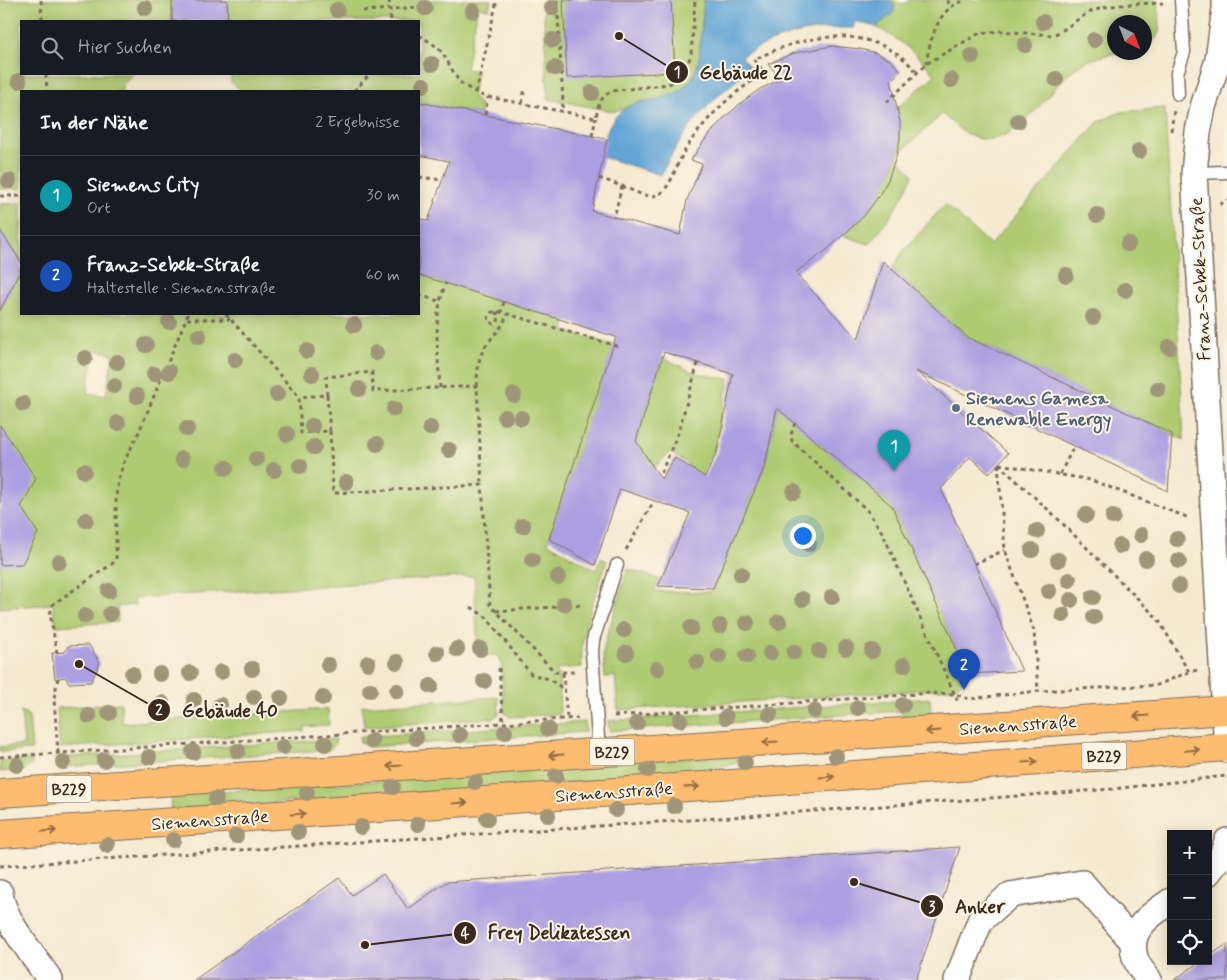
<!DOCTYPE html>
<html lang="de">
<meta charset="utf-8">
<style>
body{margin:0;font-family:Mynerve,sans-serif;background:#20242c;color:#f1f3f6}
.controls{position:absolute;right:15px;bottom:15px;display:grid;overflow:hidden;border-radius:0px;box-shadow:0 2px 12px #0003}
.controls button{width:45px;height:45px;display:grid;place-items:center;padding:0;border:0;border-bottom:1px solid #363941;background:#171b24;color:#f1f3f6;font:25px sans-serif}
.compass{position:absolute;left:1107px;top:15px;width:45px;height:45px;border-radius:50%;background:#171b24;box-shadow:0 2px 12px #0003;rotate:138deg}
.you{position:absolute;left:802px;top:535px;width:18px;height:18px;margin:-12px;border:4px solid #fff;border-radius:50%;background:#1a73e8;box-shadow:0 0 0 8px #1a73e833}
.badge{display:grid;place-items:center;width:32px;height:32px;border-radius:50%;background:#1f6fb2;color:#fff;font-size:16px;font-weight:700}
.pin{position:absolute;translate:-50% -41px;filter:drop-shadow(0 1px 2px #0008)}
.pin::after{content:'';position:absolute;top:26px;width:18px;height:15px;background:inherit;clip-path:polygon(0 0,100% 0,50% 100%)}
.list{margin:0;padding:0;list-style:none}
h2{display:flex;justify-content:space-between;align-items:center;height:65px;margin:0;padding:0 20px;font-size:21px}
h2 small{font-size:16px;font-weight:400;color:#9ea1a6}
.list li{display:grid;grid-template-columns:32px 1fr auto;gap:15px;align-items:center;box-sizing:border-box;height:80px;padding:0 20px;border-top:1px solid #363941}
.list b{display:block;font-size:19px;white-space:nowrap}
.list p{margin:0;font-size:16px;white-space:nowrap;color:#9ea1a6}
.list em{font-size:16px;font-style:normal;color:#9ea1a6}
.icon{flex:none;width:28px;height:28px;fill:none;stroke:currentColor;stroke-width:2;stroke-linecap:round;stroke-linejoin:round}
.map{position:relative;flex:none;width:1227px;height:980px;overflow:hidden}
.search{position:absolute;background:#171b24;box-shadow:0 2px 12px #0003;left:20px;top:20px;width:400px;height:55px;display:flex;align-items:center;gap:12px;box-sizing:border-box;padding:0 18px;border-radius:0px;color:#9ea1a6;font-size:19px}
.panel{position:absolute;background:#171b24;box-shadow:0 2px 12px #0003;left:20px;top:90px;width:400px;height:225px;border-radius:0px}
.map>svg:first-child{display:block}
.green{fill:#aecb72;stroke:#747a48;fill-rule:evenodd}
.water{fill:#63a5d6;stroke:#4f687a}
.building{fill:#ac9fe1;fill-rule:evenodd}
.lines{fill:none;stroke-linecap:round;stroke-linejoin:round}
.lane-casing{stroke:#7c6d5d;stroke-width:15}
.street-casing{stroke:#7c6d5d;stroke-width:28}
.primary-casing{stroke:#7c6d5d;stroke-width:30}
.path{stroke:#7c6d5d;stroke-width:3;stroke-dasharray:4 4;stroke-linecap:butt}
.lane{stroke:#fff;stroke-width:12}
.street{stroke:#fff;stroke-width:25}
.primary{stroke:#fdbc6f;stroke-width:28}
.tree{fill:#9f967a}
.oneway{stroke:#926c42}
.service-dot{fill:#5c6f8a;stroke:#fcf5e5;stroke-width:2}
.labels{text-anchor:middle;stroke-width:4;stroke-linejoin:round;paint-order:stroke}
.shield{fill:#fcf5e5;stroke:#75675a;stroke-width:1}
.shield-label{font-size:16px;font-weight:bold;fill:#3b2a1e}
.street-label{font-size:18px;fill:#3b2a1e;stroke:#fcf5e5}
.service-label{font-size:18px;font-weight:bold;fill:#4e5e75;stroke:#fcf5e5;text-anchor:start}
.leader{fill:none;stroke:#3b2a1e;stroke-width:2}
.callout-dot{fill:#3b2a1e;stroke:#fcf5e5;stroke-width:2}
.mark-label{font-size:15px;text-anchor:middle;font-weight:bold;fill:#fff}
.callout-label{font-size:19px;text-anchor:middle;font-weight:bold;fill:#3b2a1e;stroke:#fcf5e5;stroke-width:4;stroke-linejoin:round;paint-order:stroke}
</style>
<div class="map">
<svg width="1227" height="980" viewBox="0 0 1227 980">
<rect width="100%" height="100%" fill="#fcf5e5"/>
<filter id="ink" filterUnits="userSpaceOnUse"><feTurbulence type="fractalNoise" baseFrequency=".02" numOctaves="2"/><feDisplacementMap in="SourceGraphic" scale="10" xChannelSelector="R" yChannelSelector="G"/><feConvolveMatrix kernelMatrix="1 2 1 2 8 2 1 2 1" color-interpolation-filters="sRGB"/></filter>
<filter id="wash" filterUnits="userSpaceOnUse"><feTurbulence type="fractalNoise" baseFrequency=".0096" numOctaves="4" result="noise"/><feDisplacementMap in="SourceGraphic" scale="20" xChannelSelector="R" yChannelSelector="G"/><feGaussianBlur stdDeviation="1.12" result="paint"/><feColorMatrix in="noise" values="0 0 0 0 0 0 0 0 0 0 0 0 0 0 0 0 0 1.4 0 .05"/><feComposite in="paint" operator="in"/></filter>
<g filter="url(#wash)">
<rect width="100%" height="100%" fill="#f5ead1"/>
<!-- green -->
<g class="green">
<polygon points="0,0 172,0 172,21 21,21 21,74 133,74 122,86 122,91 21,91 21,188 0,189"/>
<polygon points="227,0 491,0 489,9 478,7 466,69 477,71 472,95 481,107 480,114 419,102 419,91 242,91 231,82 231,74 419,74 419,21 228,21"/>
<path d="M543 0H704L699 60C692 88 680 94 653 100 647 101 639 101 634 104 625 107 622 111 612 111L548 99Z"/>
<path d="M889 0H894L900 4 907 3 909 0H1158C1159 19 1166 38 1145 46L1144 22H1114V52L1117 53C1105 55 1091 59 1080 65 1048 85 1021 149 977 138 963 135 952 122 942 114L897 156 913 175C900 204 889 220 869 244L844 236C879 202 909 159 897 108L935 75C916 53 901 40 876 27L894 12V4Z"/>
<polygon points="1165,108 1184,440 967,337 892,269 901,254 945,204 990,245 1098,122 1121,112"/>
<polygon points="21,203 21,262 4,236 0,236 0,204"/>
<path d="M21 269V314H419V275L566 321 564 331 614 345 548 543 596 570 601 558 607 561C596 595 579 631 582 667L557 669 559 681 560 714 509 717 504 712 501 660 496 655 482 656 477 638 474 576 134 598 135 605 117 607 118 622 56 626 53 604 0 608V565L21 507 0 425V311ZM95 350 113 354 106 396 87 393Z"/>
<polygon points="656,354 695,373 729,379 714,451 695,491 680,480 689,465 670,452 654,468 626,469 657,375"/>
<polygon points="785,370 799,426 892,506 968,674 955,688 618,710 615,676 605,677 603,654 605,642 628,569 659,579 654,591 711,592 765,466"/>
<polygon points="498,697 499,714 494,718 364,727 362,706"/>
<polygon points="930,698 931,714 905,720 902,718 901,711 609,731 608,721"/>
<polygon points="121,703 122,723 328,709 329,725 304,727 304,731 60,748 57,708"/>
<polygon points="21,711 26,713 29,716 32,750 0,752 0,747 24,745"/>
<polygon points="585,722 585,732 368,747 360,742 359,737"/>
<polygon points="336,739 335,744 329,750 64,767 56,763 55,758"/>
<polygon points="737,756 738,763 672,776 171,810 170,794 459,776 656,760"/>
<polygon points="32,759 32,764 24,770 0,772 0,761"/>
</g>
<!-- water -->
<path class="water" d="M704 0H889C894 4 895 6 894 12L876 27 855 21 853 28C808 27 780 36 741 56L751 69C710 99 683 129 661 175L603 157C605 147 605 131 611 123 637 83 684 118 699 60Z"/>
<g id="blocks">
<!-- building -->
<g class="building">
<polygon points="172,0 227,0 228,21 172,21"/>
<polygon points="563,0 671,0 675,72 567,78"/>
<path d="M832 46 860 49 876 53 890 60 901 71 891 80 900 122V139L896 157 888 180 878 197 864 216 827 250 795 273 858 339 883 261 967 337 1172 434 1168 491 916 371 1008 453 989 474 970 457 941 489 1022 671 968 674 892 506 777 408 765 466 713 588 658 586 690 513 620 489 595 565 549 539 616 337 419 275V218L428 221 449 161 419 155V102L607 139 592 211 680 235 687 200 702 164 691 160 704 141 722 120 742 102 760 89 781 79 768 64 794 53ZM664 352 733 374 717 452 705 477 675 458 661 479 636 441Z"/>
<polygon points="0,230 21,262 21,269 0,311"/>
<polygon points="0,425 36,479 21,507 38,533 22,564 0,565"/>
<polygon points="89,645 100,663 91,682 69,683 65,677 55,679 52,653 65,652 68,646"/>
<polygon points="960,847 916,980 194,980 339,878 352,895 383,874 408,909 446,882"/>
<polygon points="1227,944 1227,980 1174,980 1201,961 1208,961 1208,957"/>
</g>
</g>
</g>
<g filter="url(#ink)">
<use href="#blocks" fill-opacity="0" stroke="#7c6d5d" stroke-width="1"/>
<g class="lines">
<!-- lane casing -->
<g class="lane-casing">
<g id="lane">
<polyline points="1178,94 1177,73 1184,52 1181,0"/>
<polyline points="1194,173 1227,172"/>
<polyline points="599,752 592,653 593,640 617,565"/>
</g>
</g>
<!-- street casing -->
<g class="street-casing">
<g id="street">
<polyline points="1225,0 1225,8 1218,60 1203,107 1198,132 1194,173 1227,750"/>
<polyline points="1208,873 1222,855 1227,841"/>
<path d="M0 893C3 920 35 957 50 980"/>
<polyline points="957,980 980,921 1010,895 1082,883 1133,942"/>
<path d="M1149 980C1145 974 1138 967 1136 960 1125 931 1150 915 1171 901"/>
</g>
</g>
<!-- primary casing -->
<g class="primary-casing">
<g id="primary">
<polyline points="0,793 1227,710"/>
<polyline points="0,834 761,782 1227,747"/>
</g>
</g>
<!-- path -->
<g class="path">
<polyline points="41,0 42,21"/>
<polyline points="389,0 391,21"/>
<polyline points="557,0 563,102 562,111"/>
<polyline points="948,0 949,8"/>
<polyline points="363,11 420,7"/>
<path d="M419 35 433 44 442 52 458 80 463 85 483 96 596 118C598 105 600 97 612 91L668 84 678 80 684 73 691 55 695 0"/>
<path d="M926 64C929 46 935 19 951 7 955 5 960 2 965 0"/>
<polyline points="46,74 47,91"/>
<polyline points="354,91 370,74"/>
<polyline points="476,93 497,0"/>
<path d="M887 102 926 64 978 34 999 31 1052 35C1068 30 1079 15 1096 10 1116 3 1141 4 1163 3"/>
<polyline points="522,103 525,88"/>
<polyline points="485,115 488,97"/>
<polyline points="1171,131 1174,110"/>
<polyline points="592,136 596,118"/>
<polyline points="419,177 442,180"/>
<polyline points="599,178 622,186 614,217"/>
<path d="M622 186C632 190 648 200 659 194 671 188 675 167 682 156 686 148 691 140 697 133 715 109 739 88 765 73L754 60C796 38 851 25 894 52 903 57 910 65 917 72"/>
<polyline points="0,196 21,196"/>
<polyline points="1220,205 1227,199"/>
<polyline points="419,295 439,301"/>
<polyline points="504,302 501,312 620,347"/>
<path d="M495 312 499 315 498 322 494 324 489 322 488 316C491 310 496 312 501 312L500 317"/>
<polyline points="226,314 299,397 301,433 330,431 327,395 299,397"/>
<polyline points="187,319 230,319"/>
<path d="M477 386C477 371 478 356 487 344 496 332 502 329 507 314"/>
<path d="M440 388C438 353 432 317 446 283"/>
<polyline points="327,395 326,377 372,372 373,391 477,386 482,485"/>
<polyline points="795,423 791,435 792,441 867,510 882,532 958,702"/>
<polyline points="330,431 333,493 482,485 490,605 555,672 575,672"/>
<polyline points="998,464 1053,514 1158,619 1189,672"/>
<polyline points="998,464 1005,550 1034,631 1038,691"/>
<polyline points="999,464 1091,480 1189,518"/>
<polyline points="661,473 678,433 698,363"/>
<polyline points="1060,474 1074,446"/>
<polyline points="626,550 654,501"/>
<polyline points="974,564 1005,550"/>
<polyline points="471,607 486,617 531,674 549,679 565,690"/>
<polyline points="496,611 584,605"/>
<polyline points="57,653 50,614 53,604 112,564 116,560 116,498 118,480 124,462 139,432 188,314"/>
<polyline points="499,668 503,723"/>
<polyline points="563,673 567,718"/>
<polyline points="58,678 54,698 58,753"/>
<polyline points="614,716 930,693 955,694 969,699 1038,691 1157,685 1189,672 1198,670"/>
<polyline points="0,757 578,718"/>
<polyline points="0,866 719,818 1113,789 1226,776"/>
</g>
<!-- lane -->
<use href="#lane" class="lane"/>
<!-- street -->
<use href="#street" class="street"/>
<!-- primary -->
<use href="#primary" class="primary"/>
</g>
<!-- trees -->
<g class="tree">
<circle cx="145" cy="8" r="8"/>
<circle cx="425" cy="8" r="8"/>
<circle cx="552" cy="8" r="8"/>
<circle cx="337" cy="10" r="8"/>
<circle cx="473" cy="11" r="8"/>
<circle cx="1043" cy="22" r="8"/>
<circle cx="553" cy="40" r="8"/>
<circle cx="1094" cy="40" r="8"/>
<circle cx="1025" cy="45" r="8"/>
<circle cx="972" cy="56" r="8"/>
<circle cx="432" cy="64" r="8"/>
<circle cx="555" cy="68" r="8"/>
<circle cx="1056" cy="79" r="8"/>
<circle cx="951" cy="80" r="8"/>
<circle cx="19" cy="81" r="8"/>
<circle cx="423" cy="85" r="8"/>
<circle cx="592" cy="93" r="8"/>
<circle cx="1018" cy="121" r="8"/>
<circle cx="1139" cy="151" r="8"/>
<circle cx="9" cy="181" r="8"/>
<circle cx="1097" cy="215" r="8"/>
<circle cx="1128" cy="244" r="8"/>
<circle cx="1066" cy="275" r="8"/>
<circle cx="1125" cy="290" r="8"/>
<circle cx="1093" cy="317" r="8"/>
<circle cx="169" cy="322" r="8"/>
<circle cx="354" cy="325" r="8"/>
<circle cx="199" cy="336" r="8"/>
<circle cx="146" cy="345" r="8"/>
<circle cx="1169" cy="347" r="8"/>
<circle cx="307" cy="351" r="8"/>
<circle cx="376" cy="353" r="8"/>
<circle cx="85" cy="358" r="8"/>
<circle cx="235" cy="360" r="8"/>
<circle cx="117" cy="362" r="8"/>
<circle cx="169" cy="372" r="8"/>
<circle cx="154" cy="374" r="8"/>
<circle cx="312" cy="374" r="8"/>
<circle cx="114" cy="386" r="8"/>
<circle cx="359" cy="389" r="8"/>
<circle cx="1158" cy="389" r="8"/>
<circle cx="277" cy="394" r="8"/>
<circle cx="514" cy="395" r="8"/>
<circle cx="137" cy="396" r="8"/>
<circle cx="23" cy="404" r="8"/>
<circle cx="394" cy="409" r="8"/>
<circle cx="505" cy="417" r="8"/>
<circle cx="521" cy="418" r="8"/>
<circle cx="118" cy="423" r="8"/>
<circle cx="312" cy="426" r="8"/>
<circle cx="430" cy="428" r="8"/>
<circle cx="187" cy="429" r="8"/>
<circle cx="287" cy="434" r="8"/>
<circle cx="377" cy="444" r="8"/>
<circle cx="314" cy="447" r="8"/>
<circle cx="449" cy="450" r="8"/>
<circle cx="182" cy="459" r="8"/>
<circle cx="256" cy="459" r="8"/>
<circle cx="300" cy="466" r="8"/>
<circle cx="226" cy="468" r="8"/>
<circle cx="274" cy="470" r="8"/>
<circle cx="84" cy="471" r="8"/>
<circle cx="346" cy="482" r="8"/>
<circle cx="794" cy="492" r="8"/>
<circle cx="1086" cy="515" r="8"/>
<circle cx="1113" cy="517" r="8"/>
<circle cx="86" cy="520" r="8"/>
<circle cx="523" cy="526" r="8"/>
<circle cx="1037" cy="531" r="8"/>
<circle cx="1141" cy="535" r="8"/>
<circle cx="1177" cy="539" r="8"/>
<circle cx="809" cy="544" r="8"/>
<circle cx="1120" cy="546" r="8"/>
<circle cx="1032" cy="550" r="8"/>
<circle cx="1146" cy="559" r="8"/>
<circle cx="532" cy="560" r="8"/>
<circle cx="1058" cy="560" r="8"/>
<circle cx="1179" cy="561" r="8"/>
<circle cx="59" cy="562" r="8"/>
<circle cx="741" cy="574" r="8"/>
<circle cx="558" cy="577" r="8"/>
<circle cx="1069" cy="580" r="8"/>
<circle cx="1179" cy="586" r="8"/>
<circle cx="109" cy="591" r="8"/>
<circle cx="1049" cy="591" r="8"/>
<circle cx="832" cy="597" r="8"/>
<circle cx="1093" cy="597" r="8"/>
<circle cx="802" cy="599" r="8"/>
<circle cx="1071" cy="600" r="8"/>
<circle cx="564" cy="604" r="8"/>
<circle cx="110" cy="614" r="8"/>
<circle cx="1063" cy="615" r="8"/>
<circle cx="85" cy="616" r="8"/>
<circle cx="1094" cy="617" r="8"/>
<circle cx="779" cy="622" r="8"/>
<circle cx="747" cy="623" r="8"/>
<circle cx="720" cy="626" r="8"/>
<circle cx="691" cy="628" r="8"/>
<circle cx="624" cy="630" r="8"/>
<circle cx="846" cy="648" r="8"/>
<circle cx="457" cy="649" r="8"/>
<circle cx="480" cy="649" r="8"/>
<circle cx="819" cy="651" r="8"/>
<circle cx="872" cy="651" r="8"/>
<circle cx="794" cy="652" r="8"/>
<circle cx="437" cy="653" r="8"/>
<circle cx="626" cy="653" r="8"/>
<circle cx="770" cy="653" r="8"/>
<circle cx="719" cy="656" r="8"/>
<circle cx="747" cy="656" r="8"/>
<circle cx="397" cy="662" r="8"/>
<circle cx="697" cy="662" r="8"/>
<circle cx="368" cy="663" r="8"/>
<circle cx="328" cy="665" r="8"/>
<circle cx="904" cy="665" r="8"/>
<circle cx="252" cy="669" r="8"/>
<circle cx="657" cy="669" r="8"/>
<circle cx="221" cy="672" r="8"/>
<circle cx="190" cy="673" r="8"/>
<circle cx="132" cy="674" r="8"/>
<circle cx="160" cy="674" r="8"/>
<circle cx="484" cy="681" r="8"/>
<circle cx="431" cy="686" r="8"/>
<circle cx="370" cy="690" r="8"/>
<circle cx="397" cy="691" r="8"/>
<circle cx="254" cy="697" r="8"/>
<circle cx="281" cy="698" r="8"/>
<circle cx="323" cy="698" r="8"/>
<circle cx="194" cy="700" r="8"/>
<circle cx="162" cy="703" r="8"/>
<circle cx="220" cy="705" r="8"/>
<circle cx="903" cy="705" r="8"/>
<circle cx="858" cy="708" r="8"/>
<circle cx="814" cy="711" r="8"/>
<circle cx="109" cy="713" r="8"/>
<circle cx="770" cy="714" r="8"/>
<circle cx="89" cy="716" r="8"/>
<circle cx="726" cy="717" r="8"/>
<circle cx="680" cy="720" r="8"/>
<circle cx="637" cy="723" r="8"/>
<circle cx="548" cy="729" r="8"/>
<circle cx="505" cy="732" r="8"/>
<circle cx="460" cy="735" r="8"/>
<circle cx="416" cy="738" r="8"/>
<circle cx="372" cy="741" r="8"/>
<circle cx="325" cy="744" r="8"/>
<circle cx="283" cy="747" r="8"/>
<circle cx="238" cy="751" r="8"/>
<circle cx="193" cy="752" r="8"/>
<circle cx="836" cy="756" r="8"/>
<circle cx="149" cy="757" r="8"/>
<circle cx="104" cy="760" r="8"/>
<circle cx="63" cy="762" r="8"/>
<circle cx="745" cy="763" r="8"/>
<circle cx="17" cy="765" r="8"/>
<circle cx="648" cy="770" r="8"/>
<circle cx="556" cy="776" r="8"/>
<circle cx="475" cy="782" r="8"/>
<circle cx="393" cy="787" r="8"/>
<circle cx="307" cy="793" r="8"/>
<circle cx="216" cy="799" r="8"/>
<circle cx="674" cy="806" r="8"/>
<circle cx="616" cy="810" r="8"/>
<circle cx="548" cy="815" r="8"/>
<circle cx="487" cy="819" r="8"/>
<circle cx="418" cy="824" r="8"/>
<circle cx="361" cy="827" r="8"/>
<circle cx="298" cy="832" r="8"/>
<circle cx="236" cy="836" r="8"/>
<circle cx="173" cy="840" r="8"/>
<circle cx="107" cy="845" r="8"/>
</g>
<!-- one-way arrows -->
<defs><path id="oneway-shaft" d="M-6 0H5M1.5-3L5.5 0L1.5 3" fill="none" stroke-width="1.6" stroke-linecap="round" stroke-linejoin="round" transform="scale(1.25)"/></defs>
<g class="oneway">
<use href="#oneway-shaft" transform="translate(1141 716) rotate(176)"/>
<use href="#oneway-shaft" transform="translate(933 731) rotate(176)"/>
<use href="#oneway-shaft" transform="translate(770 742) rotate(176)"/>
<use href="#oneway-shaft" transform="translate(1192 750) rotate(-5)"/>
<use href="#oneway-shaft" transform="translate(556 755) rotate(176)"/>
<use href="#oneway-shaft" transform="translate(1030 762) rotate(-4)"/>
<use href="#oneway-shaft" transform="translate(394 766) rotate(176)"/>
<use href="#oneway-shaft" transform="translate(827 777) rotate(-4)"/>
<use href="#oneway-shaft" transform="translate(692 787) rotate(-4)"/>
<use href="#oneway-shaft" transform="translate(460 803) rotate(-4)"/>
<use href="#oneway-shaft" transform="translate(298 814) rotate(-4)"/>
<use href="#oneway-shaft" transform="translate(49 831) rotate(-4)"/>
</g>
</g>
<!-- markers -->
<circle class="service-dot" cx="956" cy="408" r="5"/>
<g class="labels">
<!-- shield labels -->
<g class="shield">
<rect x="589.5" y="738.5" width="45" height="27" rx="4"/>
<rect x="1081.5" y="742.5" width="45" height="27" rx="4"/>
<rect x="46.5" y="775.5" width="45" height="27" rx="4"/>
</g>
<g class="shield-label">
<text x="612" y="758">B229</text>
<text x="1104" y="762">B229</text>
<text x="69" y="795">B229</text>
</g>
<!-- street labels -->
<g class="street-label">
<text transform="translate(1200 279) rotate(-93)" y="6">Franz-Sebek-Straße</text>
<text transform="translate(1018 725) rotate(-4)" y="6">Siemensstraße</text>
<text transform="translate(614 792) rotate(-4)" y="6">Siemensstraße</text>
<text transform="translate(210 820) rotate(-4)" y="6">Siemensstraße</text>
</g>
<!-- service labels -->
<g class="service-label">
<text x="966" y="404">Siemens Gamesa<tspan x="966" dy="21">Renewable Energy</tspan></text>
</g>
</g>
<!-- callouts -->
<path class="leader" d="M619 36L677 72M79 664L159 710M854 882L932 906M365 945L465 933"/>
<g class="callout-dot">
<circle cx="619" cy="36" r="5"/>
<circle cx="79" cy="664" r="5"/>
<circle cx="854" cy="882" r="5"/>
<circle cx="365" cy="945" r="5"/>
<circle cx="677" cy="72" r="12"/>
<circle cx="159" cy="710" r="12"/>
<circle cx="932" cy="906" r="12"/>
<circle cx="465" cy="933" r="12"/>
</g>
<g class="mark-label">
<text x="677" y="77">1</text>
<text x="159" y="715">2</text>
<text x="932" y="912">3</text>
<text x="465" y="938">4</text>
</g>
<g class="callout-label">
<text x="746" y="79">Gebäude 22</text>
<text x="230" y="717">Gebäude 40</text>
<text x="980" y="913">Anker</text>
<text x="559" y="939">Frey Delikatessen</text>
</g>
</svg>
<div class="controls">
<button>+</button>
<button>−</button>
<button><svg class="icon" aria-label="locate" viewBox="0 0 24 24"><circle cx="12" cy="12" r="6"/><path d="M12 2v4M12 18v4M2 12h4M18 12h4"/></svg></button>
</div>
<svg class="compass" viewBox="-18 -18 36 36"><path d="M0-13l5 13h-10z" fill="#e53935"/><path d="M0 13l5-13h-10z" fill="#9ea1a6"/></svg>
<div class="you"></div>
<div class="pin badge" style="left:894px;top:471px;background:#0f9aa8">1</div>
<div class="pin badge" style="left:964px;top:690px;background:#1a4fb4">2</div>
<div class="search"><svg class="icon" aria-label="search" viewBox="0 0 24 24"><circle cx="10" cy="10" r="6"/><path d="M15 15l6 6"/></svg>Hier suchen</div>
<section class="panel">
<h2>In der Nähe<small>2 Ergebnisse</small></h2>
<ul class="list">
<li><span class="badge" style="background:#0f9aa8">1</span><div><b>Siemens City</b><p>Ort</p></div><em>30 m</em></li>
<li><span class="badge" style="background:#1a4fb4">2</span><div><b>Franz-Sebek-Straße</b><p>Haltestelle · Siemensstraße</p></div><em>60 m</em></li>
</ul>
</section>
</div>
